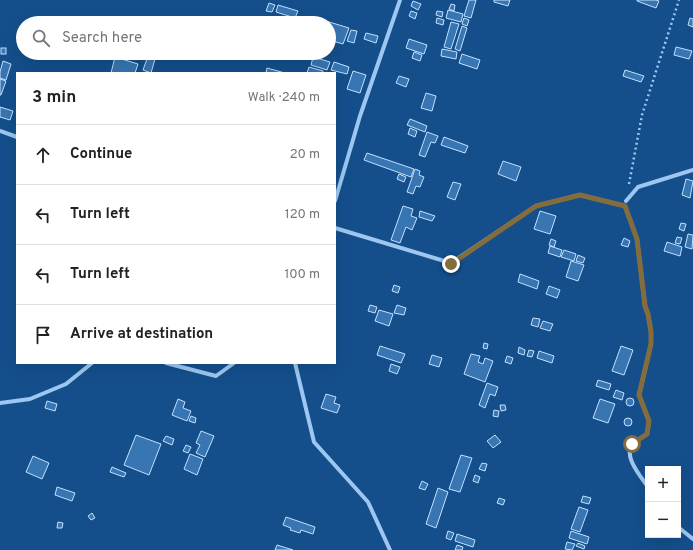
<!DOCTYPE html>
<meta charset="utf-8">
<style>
body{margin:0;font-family:Overpass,sans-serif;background:#f2f2f2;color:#222}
.controls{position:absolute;right:12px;bottom:12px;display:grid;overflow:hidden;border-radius:0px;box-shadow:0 4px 16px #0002}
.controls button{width:36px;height:36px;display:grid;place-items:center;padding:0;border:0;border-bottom:1px solid #e0e0e0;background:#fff;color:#222;font:20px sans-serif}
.stop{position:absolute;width:12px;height:12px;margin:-9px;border:3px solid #856c3c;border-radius:50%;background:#fff}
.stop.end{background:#856c3c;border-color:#fff;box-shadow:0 1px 4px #0008}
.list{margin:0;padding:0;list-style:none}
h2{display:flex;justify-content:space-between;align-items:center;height:52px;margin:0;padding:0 16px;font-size:17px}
h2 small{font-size:13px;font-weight:400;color:#767676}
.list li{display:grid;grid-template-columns:26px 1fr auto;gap:12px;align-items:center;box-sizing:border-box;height:60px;padding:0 16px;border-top:1px solid #e0e0e0}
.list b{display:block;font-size:15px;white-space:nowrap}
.list em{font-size:13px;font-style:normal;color:#767676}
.icon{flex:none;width:22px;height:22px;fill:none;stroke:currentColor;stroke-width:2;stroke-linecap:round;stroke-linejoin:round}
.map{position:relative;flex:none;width:693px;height:550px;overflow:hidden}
.search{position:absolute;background:#fff;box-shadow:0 4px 16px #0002;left:16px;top:16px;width:320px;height:44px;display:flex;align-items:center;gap:10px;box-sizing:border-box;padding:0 14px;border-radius:22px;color:#767676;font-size:15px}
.panel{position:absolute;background:#fff;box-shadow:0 4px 16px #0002;left:16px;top:72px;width:320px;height:292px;border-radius:0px}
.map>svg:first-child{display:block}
.building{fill:#3876b3;stroke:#c3e0fc}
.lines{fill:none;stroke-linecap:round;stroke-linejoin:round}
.path{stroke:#9dc7f0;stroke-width:2.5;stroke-dasharray:2 3;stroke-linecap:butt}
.street{stroke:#9dc7f0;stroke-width:4}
.route{stroke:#856c3c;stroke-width:5}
</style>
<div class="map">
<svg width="693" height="550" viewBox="0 0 693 550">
<rect width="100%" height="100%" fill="#144f8c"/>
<!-- building -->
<g class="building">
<polygon points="469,0 476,0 471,18 464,16"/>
<polygon points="494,0 510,0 508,6 494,2"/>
<polygon points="637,0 656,0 659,1 656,8 637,1"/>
<polygon points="413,1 421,4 418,10 411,6"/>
<polygon points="269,3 275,5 272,12 266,11"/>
<polygon points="451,4 455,5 454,11 449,9"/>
<polygon points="278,5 298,11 295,18 276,12"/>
<polygon points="448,10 463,14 461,22 446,18"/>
<polygon points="411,11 417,13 415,19 409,16"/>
<polygon points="437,11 443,12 442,17 436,15"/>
<polygon points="437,18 444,20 443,25 436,23"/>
<polygon points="464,18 469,20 467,26 462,24"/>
<polygon points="690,18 693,19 693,27 688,25"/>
<polygon points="326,21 349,28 343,44 329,40 329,23 326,23"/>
<polygon points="451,22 459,24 451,49 444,47"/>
<polygon points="462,26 467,28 460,51 455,49"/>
<polygon points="351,30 357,31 354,43 347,41"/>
<polygon points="366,33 378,36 376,43 364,39"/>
<polygon points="409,39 427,45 424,54 406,48"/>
<polygon points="676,47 692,51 689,59 674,55"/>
<rect x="1" y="48" width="5" height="6"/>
<polygon points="442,49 457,52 456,59 441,56"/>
<polygon points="414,52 422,55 420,61 412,58"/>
<polygon points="462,54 480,60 477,69 459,63"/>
<polygon points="148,56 155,59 151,73 143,70"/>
<polygon points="115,57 138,64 135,73 111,73"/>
<polygon points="313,57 330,62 327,70 311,65"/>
<polygon points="3,61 11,64 6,80 0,78 0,72"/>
<polygon points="334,62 349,67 347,74 331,70"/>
<polygon points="309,67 323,71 323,73 307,73"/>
<polygon points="267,68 285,73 266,73"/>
<polygon points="625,70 644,76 641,82 623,76"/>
<polygon points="353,71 366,75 360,93 347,89"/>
<polygon points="399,76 409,79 406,87 396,83"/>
<polygon points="0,79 6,81 1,95 0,95"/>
<polygon points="426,93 436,96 432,111 421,108"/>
<polygon points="0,107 13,111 10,120 0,117"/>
<polygon points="410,119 427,126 425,132 407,125"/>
<polygon points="410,128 417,131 415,137 408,134"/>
<polygon points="427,132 438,136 435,143 431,142 425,157 419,155"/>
<polygon points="444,137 468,146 465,153 441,145"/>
<polygon points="367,153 414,169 411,177 364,160"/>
<polygon points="503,161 521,167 516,181 498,174"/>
<polygon points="415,169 420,171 419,175 424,177 420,187 416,186 413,194 407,192"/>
<polygon points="399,174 406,177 404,182 397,179"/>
<polygon points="686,179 693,181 690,198 682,195"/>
<polygon points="453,182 461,184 455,200 447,197"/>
<polygon points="403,206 413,209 411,216 417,218 412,230 406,227 400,243 391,240"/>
<polygon points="420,211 435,216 432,221 419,217"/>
<polygon points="540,211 556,216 550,234 534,229"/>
<polygon points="681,223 686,224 684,231 679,229"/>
<polygon points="688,234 693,235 692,249 685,247"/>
<polygon points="677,237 682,238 680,244 675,243"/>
<polygon points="624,238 630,241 628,247 621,245"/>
<polygon points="551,239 556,241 554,247 549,245"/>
<polygon points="667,242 682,247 680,256 664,251"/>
<polygon points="550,246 562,250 560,257 548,253"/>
<polygon points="564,250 576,254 574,261 561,257"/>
<polygon points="578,255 585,258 583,263 576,261"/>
<polygon points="571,261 584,265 578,281 566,277"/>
<polygon points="520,274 539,281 537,289 518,282"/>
<polygon points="394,285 400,287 398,293 392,291"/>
<polygon points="549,286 560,290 557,298 546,294"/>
<polygon points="370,305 377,307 375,313 368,311"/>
<polygon points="397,305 406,308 404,315 394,313"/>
<polygon points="379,310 393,314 389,326 375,321"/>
<polygon points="533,318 540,319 538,327 531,325"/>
<polygon points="543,321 553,324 550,331 540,328"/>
<polygon points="484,343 488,344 487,349 483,348"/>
<polygon points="380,346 405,354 401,363 377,355"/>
<polygon points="621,346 633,350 624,375 612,371"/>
<polygon points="519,347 525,350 524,355 518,353"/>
<polygon points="529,350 534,351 532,357 527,356"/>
<polygon points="539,351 554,356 552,363 537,358"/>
<polygon points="471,354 480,356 478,362 483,364 485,358 493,361 485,382 464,374"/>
<polygon points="432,355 442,358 439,367 429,364"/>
<polygon points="507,356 513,358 511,364 505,362"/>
<polygon points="391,364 400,367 397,374 389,371"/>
<polygon points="598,380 611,384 609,390 596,386"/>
<polygon points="487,383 498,387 495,396 490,394 485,408 479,405"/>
<polygon points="616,390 624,393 622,400 613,397"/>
<polygon points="326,394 336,397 334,403 340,405 337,413 321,408"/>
<circle cx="630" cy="402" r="4"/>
<polygon points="178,399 185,402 183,408 191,411 187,421 172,415"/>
<polygon points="600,399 615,404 608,423 593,418"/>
<polygon points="47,401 57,404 55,411 45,408"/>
<polygon points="500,405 505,405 506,410 501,411"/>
<polygon points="494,410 499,411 498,417 493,416"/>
<polygon points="191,416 196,418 195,423 189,421"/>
<circle cx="628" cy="422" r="4"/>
<polygon points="201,431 214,436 205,457 196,453 200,445 196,443"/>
<polygon points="136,435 161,444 149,475 124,465"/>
<polygon points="495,435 501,442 493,448 487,441"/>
<polygon points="166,436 174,439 172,445 163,441"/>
<polygon points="186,445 191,447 188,453 183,451"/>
<polygon points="190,454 203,459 197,475 184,469"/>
<polygon points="461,455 472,458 460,492 449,489"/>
<polygon points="33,456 49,463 42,479 26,472"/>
<polygon points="482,463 487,464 485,471 479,469"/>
<polygon points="112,467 126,473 124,477 110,472"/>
<polygon points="475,475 480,477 478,483 473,481"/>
<polygon points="422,481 428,484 425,490 419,488"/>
<polygon points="57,487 75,493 72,501 55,495"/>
<polygon points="438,488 448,492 436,528 426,524"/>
<polygon points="583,496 591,498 589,504 581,502"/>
<polygon points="499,498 505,500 503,505 497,503"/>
<polygon points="579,507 588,510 580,532 571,529"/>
<polygon points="92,513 95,518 91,520 88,516"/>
<polygon points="286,517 315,527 313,534 301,530 300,533 290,530 291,528 283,525"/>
<polygon points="58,522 63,523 62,528 57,528"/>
<polygon points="448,531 454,533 451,540 446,538"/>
<polygon points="571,531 589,537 587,544 569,538"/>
<polygon points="457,534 475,540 473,547 455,541"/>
<polygon points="567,542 575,544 572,550 565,549"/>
<polygon points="578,543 585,546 584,549 576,546"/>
<polygon points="277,545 293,550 275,550"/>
<polygon points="457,545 463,547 462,550 455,550"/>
</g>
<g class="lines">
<!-- path -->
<polyline class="path" points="629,184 642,115 679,0"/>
<!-- street -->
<g class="street">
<polyline points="0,131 17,137"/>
<polyline points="335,201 360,116 400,0"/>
<polyline points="626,201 638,187 693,170"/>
<path d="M335 228 451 263 536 206 580 195 625 206 637 239 645 306 648 314 651 332V344L639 395 649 421 647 434C643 437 637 440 634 443 621 454 641 477 648 487"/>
<polyline points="166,363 216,376 234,363"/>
<polyline points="295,363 314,442 368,502 390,550"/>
<polyline points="0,403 30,399 66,384 92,363"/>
<polyline points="678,527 693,539"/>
</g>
</g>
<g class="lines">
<!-- route -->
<polyline class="route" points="451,264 536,206 580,195 625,206 637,239 645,306 648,314 651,332 651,344 639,395 649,421 647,434 632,444"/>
</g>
</svg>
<div class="controls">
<button>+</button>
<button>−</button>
</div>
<div class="stop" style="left:632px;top:444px"></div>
<div class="stop end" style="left:451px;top:264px"></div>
<div class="search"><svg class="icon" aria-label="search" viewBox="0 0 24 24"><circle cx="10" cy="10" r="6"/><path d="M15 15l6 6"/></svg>Search here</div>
<section class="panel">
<h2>3 min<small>Walk · 240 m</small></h2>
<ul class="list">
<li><svg class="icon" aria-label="ahead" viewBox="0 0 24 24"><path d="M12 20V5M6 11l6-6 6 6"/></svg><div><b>Continue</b></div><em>20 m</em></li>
<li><svg class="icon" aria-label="left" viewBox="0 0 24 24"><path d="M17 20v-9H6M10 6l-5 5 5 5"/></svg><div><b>Turn left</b></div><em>120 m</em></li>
<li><svg class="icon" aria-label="left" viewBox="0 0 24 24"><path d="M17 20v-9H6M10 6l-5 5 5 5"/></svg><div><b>Turn left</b></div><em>100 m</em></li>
<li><svg class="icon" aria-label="arrive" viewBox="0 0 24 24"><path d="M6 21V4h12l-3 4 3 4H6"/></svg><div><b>Arrive at destination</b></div></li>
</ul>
</section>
</div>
